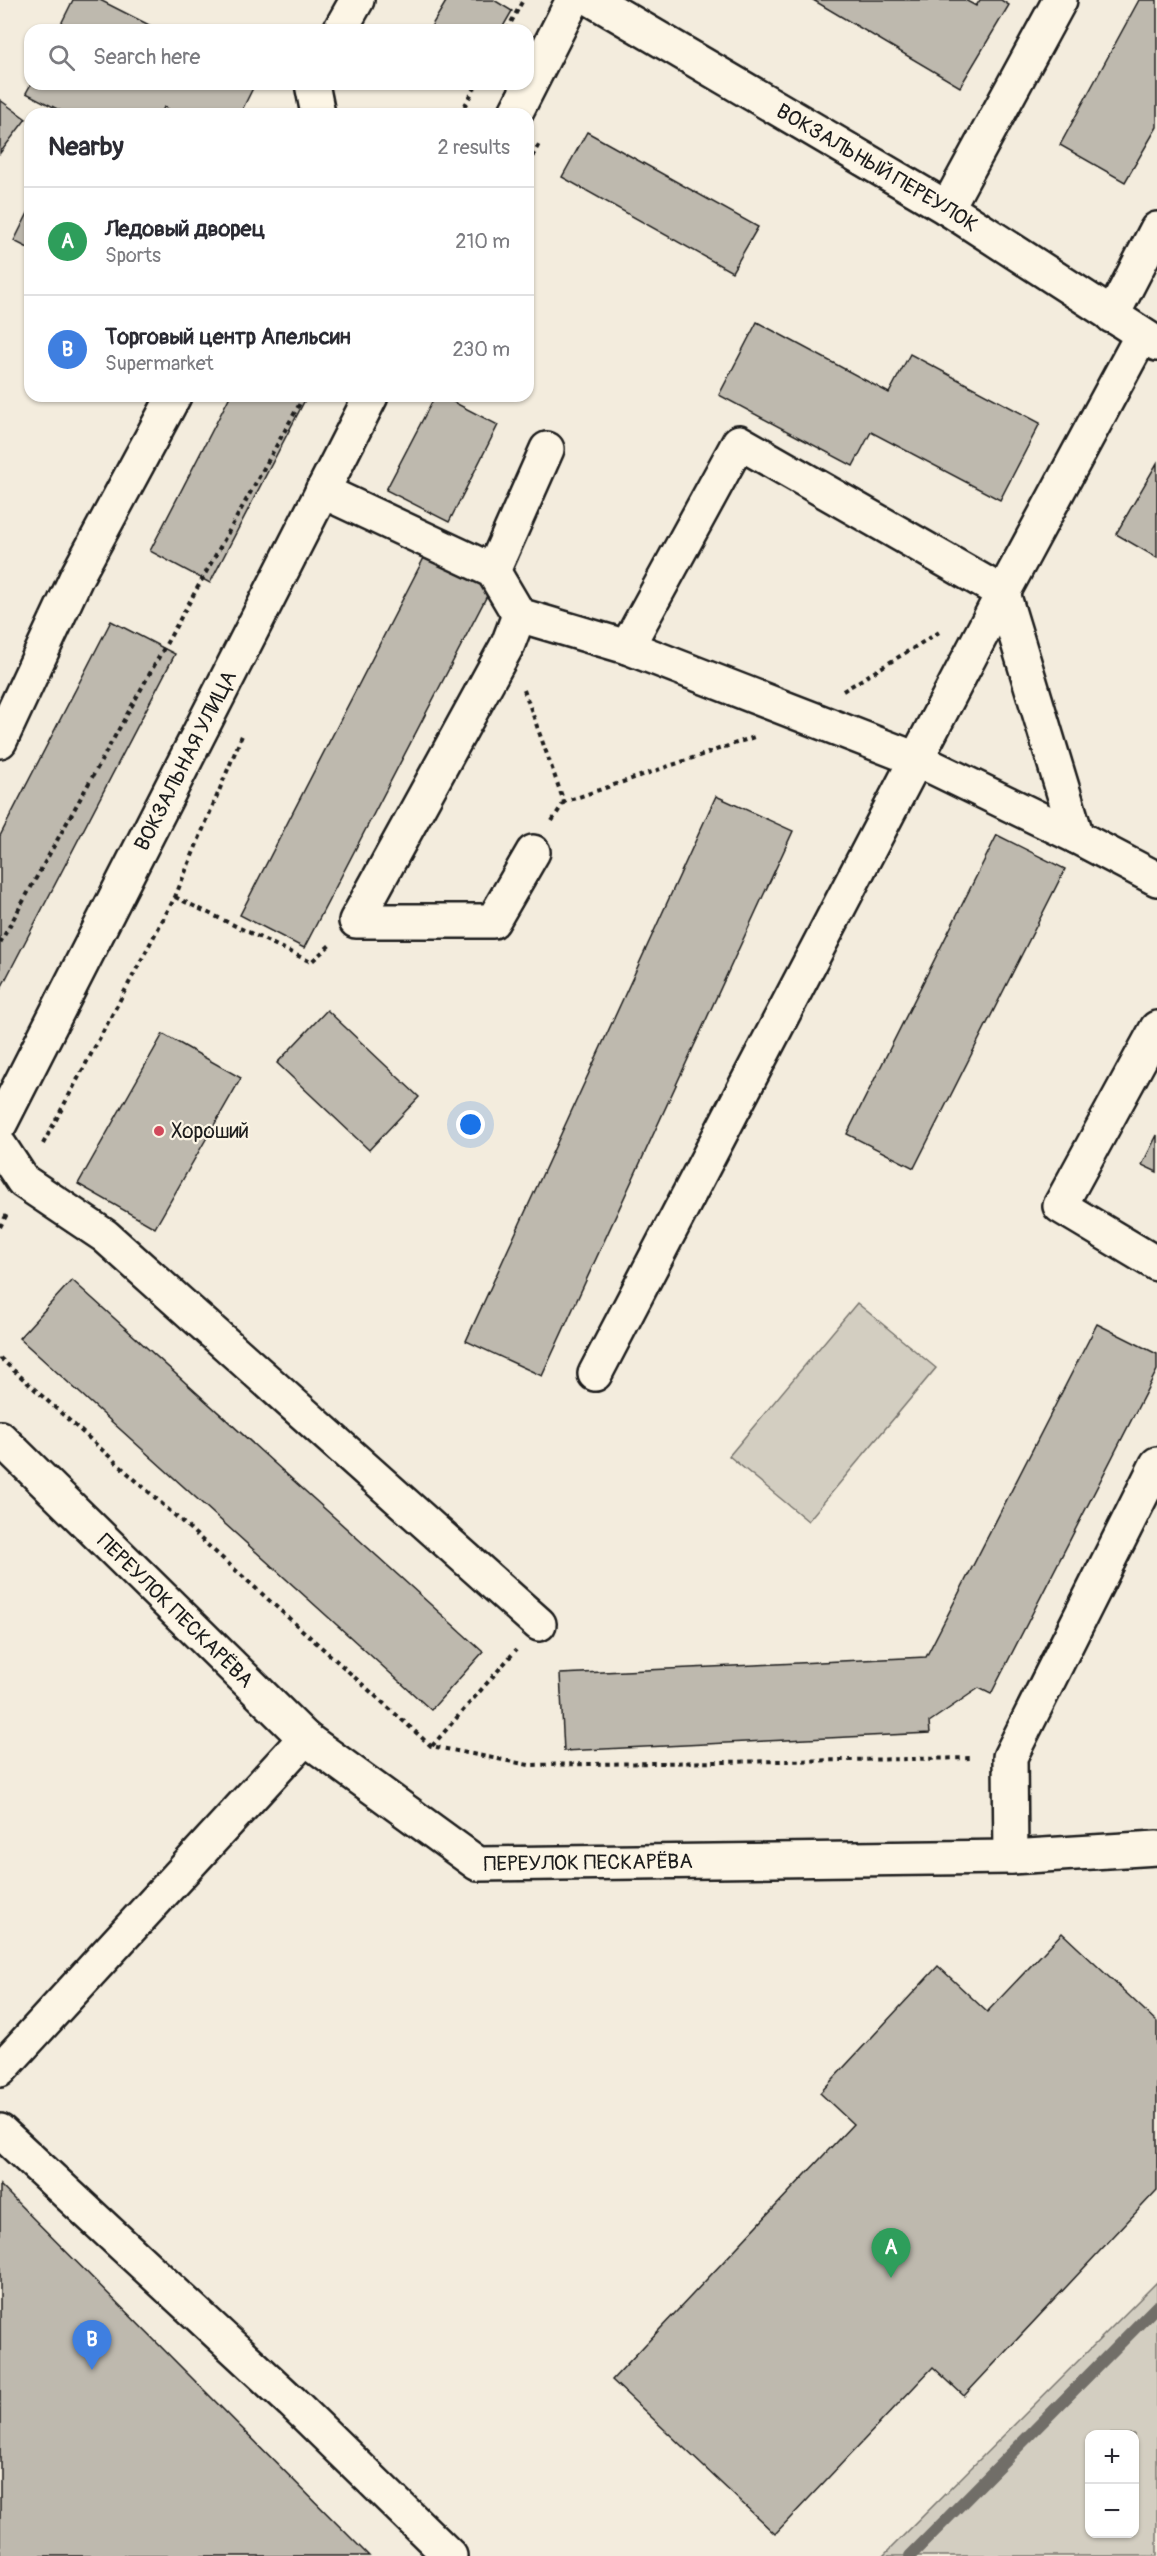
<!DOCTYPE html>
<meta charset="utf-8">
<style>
body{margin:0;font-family:Pangolin,sans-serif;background:#f7f7f7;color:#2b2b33}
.controls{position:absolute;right:18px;bottom:18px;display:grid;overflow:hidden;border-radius:12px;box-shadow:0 2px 4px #0004}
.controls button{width:54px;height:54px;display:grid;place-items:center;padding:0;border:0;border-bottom:2px solid #e1e1e2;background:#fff;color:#2b2b33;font:30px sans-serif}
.you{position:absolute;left:471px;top:1125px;width:21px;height:21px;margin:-15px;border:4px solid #fff;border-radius:50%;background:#1a73e8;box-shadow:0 0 0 9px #1a73e833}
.badge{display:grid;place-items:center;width:39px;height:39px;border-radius:50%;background:#b45309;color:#fff;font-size:20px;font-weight:700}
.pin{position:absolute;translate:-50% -50px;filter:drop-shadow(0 2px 3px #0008)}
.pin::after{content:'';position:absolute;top:32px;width:21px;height:18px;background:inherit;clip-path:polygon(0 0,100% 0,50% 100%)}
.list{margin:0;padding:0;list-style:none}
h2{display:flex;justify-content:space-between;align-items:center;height:78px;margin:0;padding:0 24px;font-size:26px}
h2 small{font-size:20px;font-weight:400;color:#7c7c81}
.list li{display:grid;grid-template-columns:39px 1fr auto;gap:18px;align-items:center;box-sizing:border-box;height:108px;padding:0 24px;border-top:2px solid #e1e1e2}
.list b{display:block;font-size:22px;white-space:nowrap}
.list p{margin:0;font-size:20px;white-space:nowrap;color:#7c7c81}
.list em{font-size:20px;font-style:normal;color:#7c7c81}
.icon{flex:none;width:33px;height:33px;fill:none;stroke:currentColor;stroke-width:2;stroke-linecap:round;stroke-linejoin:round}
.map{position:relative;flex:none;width:1157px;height:2556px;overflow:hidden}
.search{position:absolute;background:#fff;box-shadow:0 2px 4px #0004;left:24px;top:24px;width:510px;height:66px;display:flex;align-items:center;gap:15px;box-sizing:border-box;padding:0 21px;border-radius:18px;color:#7c7c81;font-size:22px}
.panel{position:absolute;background:#fff;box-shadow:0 2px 4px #0004;left:24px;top:108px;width:510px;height:294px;border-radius:18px}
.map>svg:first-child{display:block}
.green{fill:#d3cec1;stroke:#78756e;stroke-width:1.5;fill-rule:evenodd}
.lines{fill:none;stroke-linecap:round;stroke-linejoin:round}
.stream{stroke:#716e68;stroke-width:12}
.building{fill:#beb9ae;stroke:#1c1c1c;stroke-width:1.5}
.minor-casing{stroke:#1c1c1c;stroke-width:38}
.major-casing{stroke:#1c1c1c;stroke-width:38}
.path{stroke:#1c1c1c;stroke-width:4;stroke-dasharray:4.5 4.5;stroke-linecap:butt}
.minor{stroke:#fcf5e5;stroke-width:33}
.major{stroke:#fcf5e5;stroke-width:33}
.poi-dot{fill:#d1495b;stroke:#fcf5e5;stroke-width:2}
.labels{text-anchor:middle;stroke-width:4.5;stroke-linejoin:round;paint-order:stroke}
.street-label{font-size:21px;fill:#1c1c1c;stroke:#fcf5e5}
.poi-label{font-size:21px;fill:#1c1c1c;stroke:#fcf5e5;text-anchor:start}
</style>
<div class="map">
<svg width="1157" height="2556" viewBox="0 0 1157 2556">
<rect width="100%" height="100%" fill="#f3ecdd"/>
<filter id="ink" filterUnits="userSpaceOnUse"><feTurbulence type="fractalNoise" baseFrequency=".0167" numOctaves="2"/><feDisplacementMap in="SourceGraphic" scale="12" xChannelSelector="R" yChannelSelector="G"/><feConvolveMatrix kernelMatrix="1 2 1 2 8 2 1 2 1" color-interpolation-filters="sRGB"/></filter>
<g filter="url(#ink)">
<!-- green -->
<g class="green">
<polygon points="857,1303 936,1368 808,1521 729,1456"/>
<path d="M1157 2282V2556H883ZM1090 2434H1134V2534H1090Z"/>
</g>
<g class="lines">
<!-- stream -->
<polyline class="stream" points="910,2556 1157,2306"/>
</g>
<!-- building -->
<g class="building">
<polygon points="73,0 100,0 159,30 58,30"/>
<polygon points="447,0 494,0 512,11 501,30 429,30"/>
<polygon points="813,0 965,0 976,6 980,0 1001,0 1009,5 960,87"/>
<polygon points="1139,0 1157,0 1157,127 1125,182 1060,145"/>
<polygon points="31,84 255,84 240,114 177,114 164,107 161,114 67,114 26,93"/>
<polygon points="0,100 26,119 0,153"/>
<polygon points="587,132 758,227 732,272 562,177"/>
<polygon points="30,209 30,249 14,241"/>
<polygon points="757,322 889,393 910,354 1040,423 1000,500 871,432 853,466 719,395"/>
<polygon points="230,396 307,396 210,583 150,551"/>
<polygon points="435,396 442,396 498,425 449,522 386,490"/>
<polygon points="1157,463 1157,558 1116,534"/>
<polygon points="427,552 492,586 304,948 240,915"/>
<polygon points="111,621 175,654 0,990 0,836"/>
<polygon points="716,796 793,831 542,1376 466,1341"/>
<polygon points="997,835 1065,869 914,1168 847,1134"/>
<polygon points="327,1010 419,1097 369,1150 277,1063"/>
<polygon points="163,1034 241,1078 155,1228 78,1184"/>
<polygon points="1157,1135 1157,1172 1142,1165"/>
<polygon points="72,1280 483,1652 431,1710 19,1338"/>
<polygon points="1097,1324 1157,1354 1157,1370 991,1694 979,1688 929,1722 930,1733 564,1751 560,1674 926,1657"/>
<polygon points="1062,1933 1157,2022 1157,2190 964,2396 933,2367 775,2534 612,2380 853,2124 820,2093 938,1966 987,2012"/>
<polygon points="0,2185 369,2556 0,2556"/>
</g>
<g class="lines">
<!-- minor casing -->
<g class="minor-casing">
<g id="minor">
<path id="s1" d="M593 0 947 208 1157 344"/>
<polyline points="340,30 357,0"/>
<polyline points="312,84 318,114"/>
<polyline points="947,208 1060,0"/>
<polyline points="1112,316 1157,229"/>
<polyline points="322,491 493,571 519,615 627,647 739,442 1003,593 1077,837 1157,879"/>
<polyline points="493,571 547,449"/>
<polyline points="519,615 508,644 356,921 493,921 533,852"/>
<polyline points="627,647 916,759 1077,837"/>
<polyline points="0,741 77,576 174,396"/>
<polyline points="1157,1028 1060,1206 1157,1264"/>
<polyline points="0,1146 23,1181 105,1236 539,1624"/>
<polyline points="595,1374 1003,593 1142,335"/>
<path id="s2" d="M0 1438 305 1738 478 1864 1011 1857 1157 1848"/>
<polyline points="1011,1857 1010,1757 1157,1464"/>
<polyline points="0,2070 305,1738"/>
<polyline points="0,2131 292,2402 450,2556"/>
</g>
</g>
<!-- major casing -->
<g class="major-casing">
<g id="major">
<polyline points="515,114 573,0"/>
<path id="s3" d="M0 1124 371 396"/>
</g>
</g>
<!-- path -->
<g class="path">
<polyline points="507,30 523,0"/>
<polyline points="460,114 477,84"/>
<polyline points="528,165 540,142"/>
<polyline points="524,690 564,802 757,736"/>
<polyline points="843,691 941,631"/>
<polyline points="552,821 564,802"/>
<polyline points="175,897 311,962 331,944"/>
<polyline points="0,943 304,396"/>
<polyline points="43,1144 175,897 243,733"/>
<polyline points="0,1227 7,1214"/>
<polyline points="0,1358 431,1746 529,1765 974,1758"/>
<polyline points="432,1746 516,1650"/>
</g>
<!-- minor -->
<use href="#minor" class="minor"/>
<!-- major -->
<use href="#major" class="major"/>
</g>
</g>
<!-- markers -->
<circle class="poi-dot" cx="159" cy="1131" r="6"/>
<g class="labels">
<!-- street labels -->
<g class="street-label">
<text dy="7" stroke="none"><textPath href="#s1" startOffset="330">ВОКЗАЛЬНЫЙ ПЕРЕУЛОК</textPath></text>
<text dy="7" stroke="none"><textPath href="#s3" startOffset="408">ВОКЗАЛЬНАЯ УЛИЦА</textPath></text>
<text dy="7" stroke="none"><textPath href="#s2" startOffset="246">ПЕРЕУЛОК ПЕСКАРЁВА</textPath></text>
<text dy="7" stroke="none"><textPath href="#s2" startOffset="752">ПЕРЕУЛОК ПЕСКАРЁВА</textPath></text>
</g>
<!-- poi labels -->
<g class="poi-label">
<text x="171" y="1138">Хороший</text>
</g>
</g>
</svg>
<div class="controls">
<button>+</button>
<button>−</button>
</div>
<div class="you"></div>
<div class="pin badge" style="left:891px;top:2278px;background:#2e9e5b">A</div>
<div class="pin badge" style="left:92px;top:2370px;background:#3f7fe0">B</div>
<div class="search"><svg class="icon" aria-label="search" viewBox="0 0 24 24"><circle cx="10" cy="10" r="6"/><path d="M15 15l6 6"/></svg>Search here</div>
<section class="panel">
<h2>Nearby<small>2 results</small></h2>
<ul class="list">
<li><span class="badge" style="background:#2e9e5b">A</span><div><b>Ледовый дворец</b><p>Sports</p></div><em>210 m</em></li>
<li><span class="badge" style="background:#3f7fe0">B</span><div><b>Торговый центр Апельсин</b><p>Supermarket</p></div><em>230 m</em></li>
</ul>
</section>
</div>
